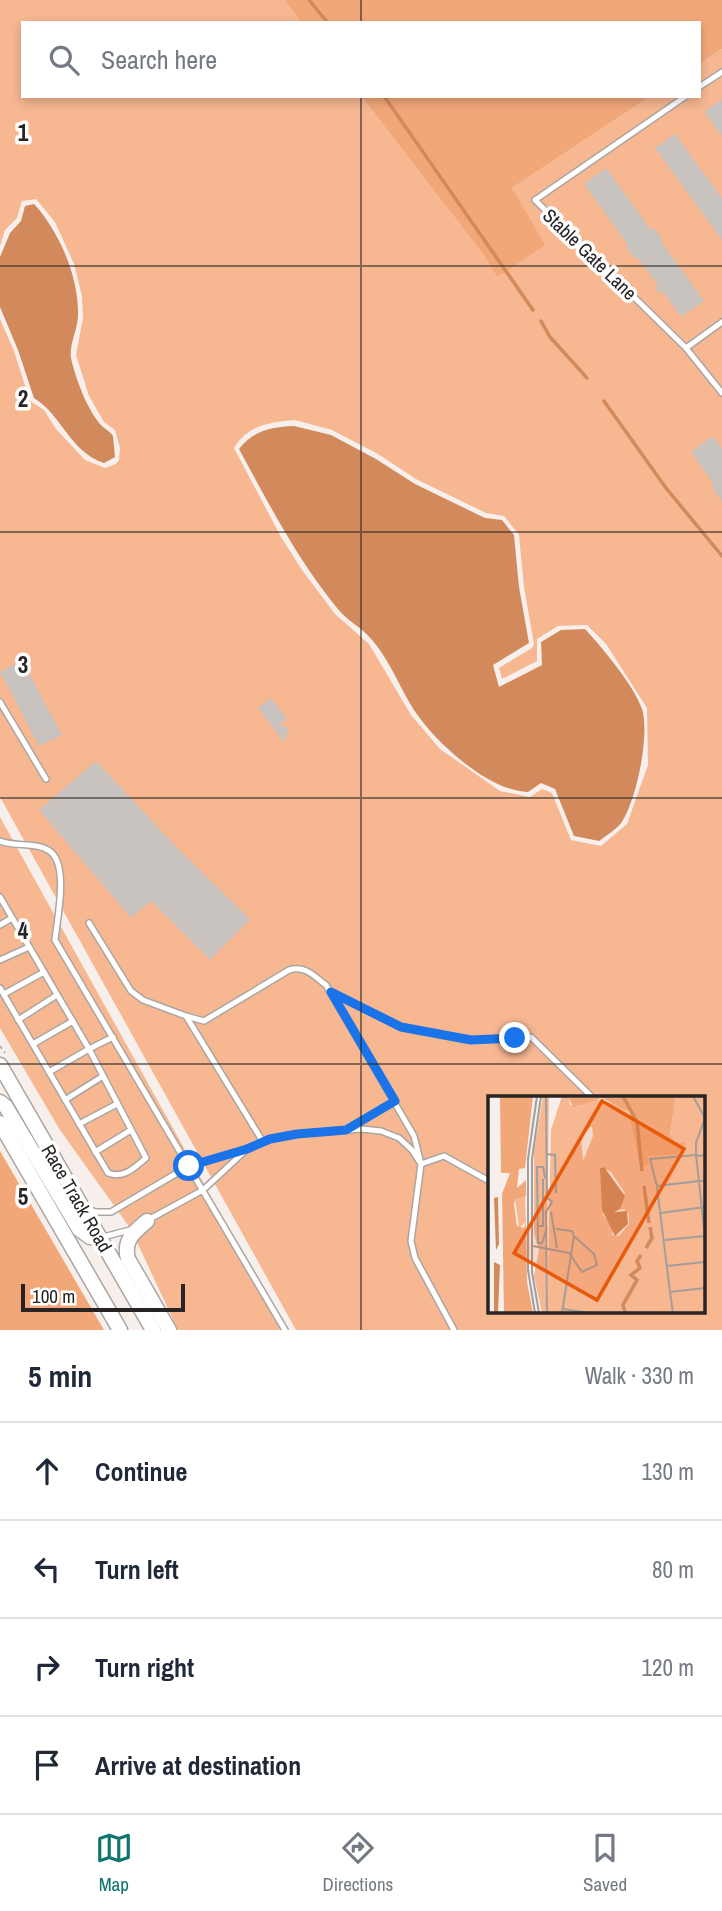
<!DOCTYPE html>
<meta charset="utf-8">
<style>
body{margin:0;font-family:"Archivo Narrow",sans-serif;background:#f6f6f7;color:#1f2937}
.scale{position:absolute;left:21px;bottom:18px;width:164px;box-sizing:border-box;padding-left:7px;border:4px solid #272423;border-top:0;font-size:19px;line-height:24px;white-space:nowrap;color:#272423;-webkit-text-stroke:5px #fefefe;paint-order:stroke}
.stop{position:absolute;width:21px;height:21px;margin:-16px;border:5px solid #1a73e8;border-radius:50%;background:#fff}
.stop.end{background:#1a73e8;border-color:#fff;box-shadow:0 2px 7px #0008}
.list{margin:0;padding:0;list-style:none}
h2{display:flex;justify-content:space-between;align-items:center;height:91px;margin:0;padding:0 28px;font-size:30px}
h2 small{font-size:23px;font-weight:400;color:#747a83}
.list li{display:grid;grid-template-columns:46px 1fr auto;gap:21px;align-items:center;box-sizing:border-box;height:98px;padding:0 28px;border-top:2px solid #e0e1e3}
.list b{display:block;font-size:26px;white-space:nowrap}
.list em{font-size:23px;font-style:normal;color:#747a83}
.icon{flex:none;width:38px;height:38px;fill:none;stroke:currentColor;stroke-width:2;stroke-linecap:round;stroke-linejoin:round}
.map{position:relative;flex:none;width:722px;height:1330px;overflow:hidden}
.search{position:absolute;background:#fff;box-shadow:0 4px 10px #0003;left:21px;right:21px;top:21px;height:77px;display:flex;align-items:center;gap:18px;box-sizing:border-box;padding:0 24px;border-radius:0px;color:#747a83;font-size:26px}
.sheet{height:483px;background:#fff}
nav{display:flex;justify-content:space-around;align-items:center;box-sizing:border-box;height:98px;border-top:2px solid #e0e1e3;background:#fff;font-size:19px;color:#747a83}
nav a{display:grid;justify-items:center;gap:4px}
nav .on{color:#0f766e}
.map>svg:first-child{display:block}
.green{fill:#f6b791;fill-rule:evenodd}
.forest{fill:#f2a779}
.water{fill:#d28a5c}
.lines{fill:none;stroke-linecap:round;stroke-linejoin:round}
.stream{stroke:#d28a5c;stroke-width:3.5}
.building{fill:#c9c3bf}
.lane-casing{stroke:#aca6a2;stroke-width:8}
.secondary-casing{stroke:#aca6a2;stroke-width:17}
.path{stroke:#b5b0ad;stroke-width:2;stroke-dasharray:3.5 3.5;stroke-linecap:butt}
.lane{stroke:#fff;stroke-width:5}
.secondary{stroke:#fff;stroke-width:14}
.route{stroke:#1a73e8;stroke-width:9}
.grid{fill:none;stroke:#272423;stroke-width:2;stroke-opacity:0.55}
.labels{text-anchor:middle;stroke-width:7;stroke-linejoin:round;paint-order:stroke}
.street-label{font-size:19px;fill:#272423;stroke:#fefefe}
.inset-river{fill:none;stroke:#d28a5c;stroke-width:3.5}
.inset-road{fill:none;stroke:#a39e9b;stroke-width:2}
.view{fill:#e8590c;fill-opacity:0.15;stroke:#e8590c;stroke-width:3.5}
.inset-edge{fill:none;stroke:#272423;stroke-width:3.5}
.grid-label{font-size:23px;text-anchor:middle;font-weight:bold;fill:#272423;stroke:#fefefe;stroke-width:7;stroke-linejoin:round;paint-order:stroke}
</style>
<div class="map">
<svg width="722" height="1330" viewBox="0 0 722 1330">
<rect width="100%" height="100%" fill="#f6efeb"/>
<!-- green -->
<g class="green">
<path d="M0 0H284L302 23H23V96H361L482 253 497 277 512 188 651 96H699V64L722 49V1330H296L0 797V319L14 351 30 401 44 410 56 429 85 460 105 468 116 464 119 460 120 448 115 430 104 422 89 396 76 355 83 318 82 296 74 264 55 222 36 199 22 201 17 218 5 230 0 246ZM295 420 332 430 378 454 416 479 486 513 504 516 519 535 524 587 534 644 532 648 499 668 502 679 537 661V639L558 626 587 625 606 644 647 708 648 765 627 824 601 846 571 840 552 793 542 789 530 797 500 791 440 749 411 715 369 644 335 614 302 570 281 537 234 448C247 425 271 422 295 420ZM489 1097H703V1311H489Z"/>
<polygon points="0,817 285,1330 178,1330 136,1240 155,1221 147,1212 130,1228 60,1130 0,1028"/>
</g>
<!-- forest -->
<g class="forest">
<polygon points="284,0 722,0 722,49 699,64 699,23 302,23"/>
<polygon points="361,96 651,96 512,188 545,245 497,277 482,253"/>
<polygon points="0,1151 104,1330 0,1330"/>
</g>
<!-- water -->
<g class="water">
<path d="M34 204C59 231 79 277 78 315 78 329 69 344 71 358 75 377 88 412 102 426 106 430 110 431 113 436L115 457 104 463C70 452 62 415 34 398L18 350 0 307V257L10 233 21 221 25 206Z"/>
<path d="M294 426 331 435 376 459 415 484 485 518 502 520 514 535 519 587 529 643 493 665 499 687 542 665 541 642 561 630 585 629C601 646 635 687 642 709 650 734 637 797 623 820 619 828 607 835 599 841L574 836 555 789 541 783 528 792C488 791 435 742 414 710 400 688 390 661 373 641 363 628 347 621 337 608 297 559 269 504 239 449 254 430 272 427 294 426Z"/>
</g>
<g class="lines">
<!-- stream -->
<g class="stream">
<polyline points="309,0 328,23"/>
<polyline points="384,96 533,310"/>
<polyline points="541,321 550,337 587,378"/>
<polyline points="604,401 666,488 722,556"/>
</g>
</g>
<!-- building -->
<g class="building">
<polygon points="722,99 722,136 704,112"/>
<polygon points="675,134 722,198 722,240 655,148"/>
<polygon points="606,168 651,230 654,228 662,239 660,240 704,301 681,317 663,292 660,294 655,287 658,285 637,257 635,259 626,247 628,245 584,184"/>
<polygon points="713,436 722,449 722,501 711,486 714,484 691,452"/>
<polygon points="22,660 62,735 39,746 0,672"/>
<polygon points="271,698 287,719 279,725 289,728 284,742 258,708"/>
<polygon points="96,761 178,849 250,919 210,960 151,901 131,918 39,810"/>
</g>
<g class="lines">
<!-- lane casing -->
<g class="lane-casing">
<g id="lane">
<polyline points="699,87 722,72"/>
<polyline points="686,96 535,200 686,348 722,322"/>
<polyline points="686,348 722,393"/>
<polyline points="0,702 46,779"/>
<path d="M0 841C15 847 35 842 48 850 70 862 57 919 55 940L285 1330"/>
<polyline points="0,897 89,1049 49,1072"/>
<polyline points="89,923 131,991 143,1000 186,1016 263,1142"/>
<polyline points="0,925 12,918"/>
<polyline points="0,960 29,947"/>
<path d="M0 988 108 1173C124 1179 134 1168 146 1158L89 1049 113 1037"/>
<polyline points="332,993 401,1027 471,1040 531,1037 590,1095 588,1097"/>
<polyline points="4,994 44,972"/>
<path d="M186 1016 204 1021 289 970C305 965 314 976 326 985L414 1136 421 1164 411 1241 415 1258 454 1330"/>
<polyline points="18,1020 57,995"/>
<polyline points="33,1044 73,1021"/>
<polyline points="65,1100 103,1076"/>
<polyline points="79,1124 117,1104"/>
<polyline points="348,1128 395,1101"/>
<polyline points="95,1152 131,1130"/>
<polyline points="421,1164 444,1156 489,1181"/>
<polyline points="85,1208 96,1212 111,1212 189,1166 247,1149 270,1139 297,1134 361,1129 381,1131 399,1138 412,1150 419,1161"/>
<polyline points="148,1220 203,1190 245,1151"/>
<polyline points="103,1237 130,1230"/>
</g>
</g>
<!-- secondary casing -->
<g class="secondary-casing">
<g id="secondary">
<polyline points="0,1065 153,1330"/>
<polyline points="0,1102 6,1107 79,1229 90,1237 100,1238"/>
<polyline points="0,1123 120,1330"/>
<path d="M147 1221C134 1232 123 1240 128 1259L169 1330"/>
</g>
</g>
<!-- path -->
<polyline class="path" points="0,1046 5,1053"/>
<!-- lane -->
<use href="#lane" class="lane"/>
<!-- secondary -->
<use href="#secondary" class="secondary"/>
</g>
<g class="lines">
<!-- route -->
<polyline class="route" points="189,1166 247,1149 270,1139 297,1134 346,1130 395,1101 331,992 401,1027 471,1040 515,1038"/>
</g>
<!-- grid -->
<path class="grid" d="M361 0V23M361 96V1330M0 266H722M0 532H722M0 798H722M0 1064H722"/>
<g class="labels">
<!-- street labels -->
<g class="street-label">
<text transform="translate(590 254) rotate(44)" y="7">Stable Gate Lane</text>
<text transform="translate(77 1198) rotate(60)" y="7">Race Track Road</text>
</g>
</g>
<!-- overview -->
<g transform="translate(488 1096)">
<rect width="217" height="217" fill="#f6efeb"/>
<path d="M55 0H61L58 217H54L46 180 51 154 46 138V56ZM74 0H81L82 9 90 10 104 2 134 10 146 23 152 69 160 60 189 48 182 38 188 0H217V217H59L63 34ZM104 30 105 40 95 65 93 40ZM113 71 123 76 137 97 132 114 126 115 136 113 141 118V128L131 140 124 139 125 132 115 119ZM37 98 38 126 31 132 27 103Z" fill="#f6b791" fill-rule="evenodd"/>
<path d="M12 0H45L37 72 31 73 29 92 38 84V100L27 103 26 109 29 130 36 132 38 126 39 186 45 217H16L14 98 22 77H13ZM188 0 182 38 189 48 197 46 196 58 160 60V69H152L141 16 114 2 85 11 81 2Z" fill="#f2a779"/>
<path d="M116 71 137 100 132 113 126 116 139 115 140 128 127 140 114 114 112 72ZM10 101 11 148 8 154 6 102ZM6 166 12 169 10 217 6 216Z" fill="#d28a5c"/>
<path class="inset-river" d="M135 0 149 26 154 75M156 90 161 127M158 152 164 142 162 131M137 217 135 209 149 184 143 179 152 172 149 165 153 159"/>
<path class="inset-road" d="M58 0 59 101 64 106 58 116 59 217M205 0 217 22 208 47V59L211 85 169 90 162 63 208 59 211 60 217 59M58 58 67 59 68 97M57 82 55 71H49L50 147H54L59 131M217 85H211L217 142M169 91 182 196 217 192M63 116 69 152M173 117 217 111M49 130H55V83M68 133 84 135 86 140 74 217M177 144 217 140M45 150 81 157 94 176 109 169 106 158 86 140M179 170 217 166M182 196 185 217M75 213 102 217M47 217 40 174V63L49 0M51 217 44 176V63L53 0"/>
<path class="view" d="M114 5 196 53 109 204 26 157Z"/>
<rect width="217" height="217" class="inset-edge"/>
</g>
<g class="grid-label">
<text x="23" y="141">1</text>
<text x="23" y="407">2</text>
<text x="23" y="673">3</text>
<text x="23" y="939">4</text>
<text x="23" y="1205">5</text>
</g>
</svg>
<div class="scale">100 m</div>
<div class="stop" style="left:189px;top:1166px"></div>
<div class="stop end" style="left:515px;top:1038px"></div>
<div class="search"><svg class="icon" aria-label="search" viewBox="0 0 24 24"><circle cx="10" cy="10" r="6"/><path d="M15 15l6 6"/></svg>Search here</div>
</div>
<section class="sheet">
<h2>5 min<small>Walk · 330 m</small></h2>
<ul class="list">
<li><svg class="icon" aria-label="ahead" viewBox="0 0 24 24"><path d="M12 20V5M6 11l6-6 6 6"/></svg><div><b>Continue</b></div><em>130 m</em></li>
<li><svg class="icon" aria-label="left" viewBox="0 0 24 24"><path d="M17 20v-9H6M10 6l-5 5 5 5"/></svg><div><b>Turn left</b></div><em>80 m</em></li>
<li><svg class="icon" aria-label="right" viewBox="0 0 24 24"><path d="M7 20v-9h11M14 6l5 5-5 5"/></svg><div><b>Turn right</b></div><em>120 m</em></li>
<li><svg class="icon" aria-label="arrive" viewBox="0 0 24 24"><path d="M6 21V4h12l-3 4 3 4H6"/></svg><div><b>Arrive at destination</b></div></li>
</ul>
</section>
<nav>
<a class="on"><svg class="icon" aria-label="map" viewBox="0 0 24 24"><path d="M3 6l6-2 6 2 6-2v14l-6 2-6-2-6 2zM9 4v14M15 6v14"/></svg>Map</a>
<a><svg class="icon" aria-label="directions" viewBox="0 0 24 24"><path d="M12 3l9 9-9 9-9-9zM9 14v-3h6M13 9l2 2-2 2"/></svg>Directions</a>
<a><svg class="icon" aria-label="saved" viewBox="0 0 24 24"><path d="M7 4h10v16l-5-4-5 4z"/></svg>Saved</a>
</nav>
